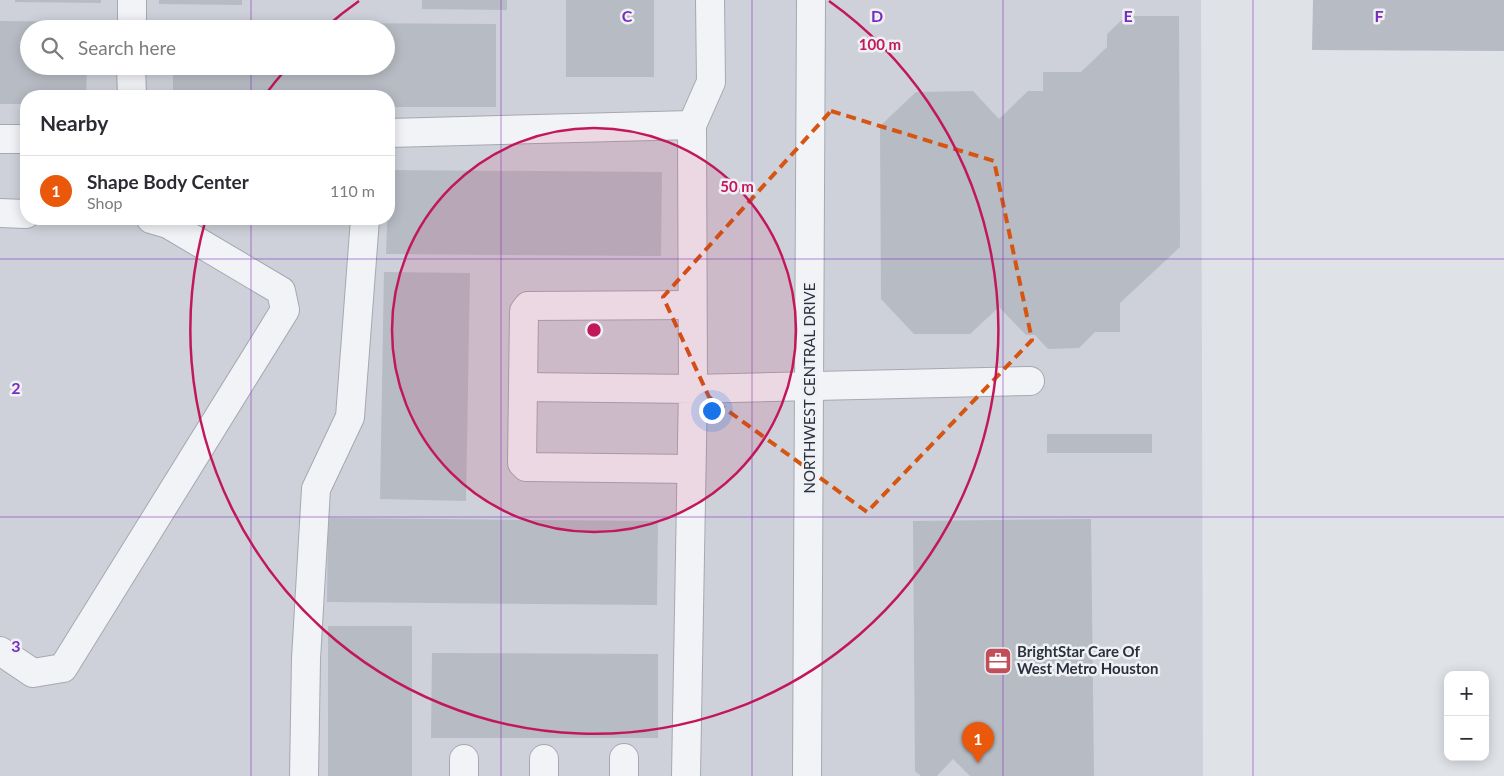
<!DOCTYPE html>
<meta charset="utf-8">
<style>
body{margin:0;font-family:Lato,sans-serif;background:#f2f2f3;color:#2b2b33}
.controls{position:absolute;right:15px;bottom:15px;display:grid;overflow:hidden;border-radius:10px;box-shadow:0 2px 12px #0003}
.controls button{width:45px;height:45px;display:grid;place-items:center;padding:0;border:0;border-bottom:1px solid #e1e1e2;background:#fff;color:#2b2b33;font:25px sans-serif}
.you{position:absolute;left:711px;top:410px;width:18px;height:18px;margin:-12px;border:4px solid #fff;border-radius:50%;background:#1a73e8;box-shadow:0 0 0 8px #1a73e833}
.badge{display:grid;place-items:center;width:32px;height:32px;border-radius:50%;background:#ea580c;color:#fff;font-size:16px;font-weight:700}
.pin{position:absolute;translate:-50% -41px;filter:drop-shadow(0 1px 2px #0008)}
.pin::after{content:'';position:absolute;top:26px;width:18px;height:15px;background:inherit;clip-path:polygon(0 0,100% 0,50% 100%)}
.list{margin:0;padding:0;list-style:none}
h2{display:flex;justify-content:space-between;align-items:center;height:65px;margin:0;padding:0 20px;font-size:21px}
h2 small{font-size:16px;font-weight:400;color:#7c7c81}
.list li{display:grid;grid-template-columns:32px 1fr auto;gap:15px;align-items:center;box-sizing:border-box;height:70px;padding:0 20px;border-top:1px solid #e1e1e2}
.list b{display:block;font-size:19px;white-space:nowrap}
.list p{margin:0;font-size:16px;white-space:nowrap;color:#7c7c81}
.list em{font-size:16px;font-style:normal;color:#7c7c81}
.icon{flex:none;width:28px;height:28px;fill:none;stroke:currentColor;stroke-width:2;stroke-linecap:round;stroke-linejoin:round}
.map{position:relative;flex:none;width:1504px;height:776px;overflow:hidden}
.search{position:absolute;background:#fff;box-shadow:0 2px 12px #0003;left:20px;top:20px;width:375px;height:55px;display:flex;align-items:center;gap:12px;box-sizing:border-box;padding:0 18px;border-radius:28px;color:#7c7c81;font-size:19px}
.panel{position:absolute;background:#fff;box-shadow:0 2px 12px #0003;left:20px;top:90px;width:375px;height:135px;border-radius:20px}
.map>svg:first-child{display:block}
.built{fill:#ced1d9;fill-rule:evenodd}
.building{fill:#b7bbc3}
.lines{fill:none;stroke-linecap:round;stroke-linejoin:round}
.minor-casing{stroke:#a5a9b1;stroke-width:30}
.minor{stroke:#f2f3f6;stroke-width:28}
.marked{fill:none;stroke:#d55511;stroke-width:4;stroke-dasharray:10 6;stroke-linejoin:round}
.grid{fill:none;stroke:#7b2cbf;stroke-width:1;stroke-opacity:0.55}
.ring{fill:none;stroke:#c2185b;stroke-width:2.5}
.labels{text-anchor:middle;stroke-width:5;stroke-linejoin:round;paint-order:stroke}
.street-label{font-size:15px;fill:#2a303d;stroke:#eff1f5}
.poi-label{font-size:15px;font-weight:bold;fill:#2a303d;stroke:#eff1f5;text-anchor:start}
.grid-label{font-size:16px;text-anchor:middle;font-weight:bold;fill:#7b2cbf;stroke:#eff1f5;stroke-width:5;stroke-linejoin:round;paint-order:stroke}
.centre{fill:#c2185b;stroke:#eff1f5;stroke-width:2.5}
.ring-label{font-size:15px;text-anchor:middle;font-weight:bold;fill:#c2185b;stroke:#eff1f5;stroke-width:5;stroke-linejoin:round;paint-order:stroke}
</style>
<div class="map">
<svg width="1504" height="776" viewBox="0 0 1504 776">
<rect width="100%" height="100%" fill="#dfe2e7"/>
<!-- built -->
<path class="built" d="M0 0H1201L1203 776H0ZM29 29H386V66H29ZM26 96H389V219H26Z"/>
<!-- building -->
<g class="building">
<polygon points="15,0 101,0 101,3 15,2"/>
<polygon points="159,0 242,0 242,5 159,4"/>
<polygon points="422,0 507,0 507,10 422,9"/>
<rect x="566" y="0" width="88" height="77"/>
<polygon points="1313,0 1504,0 1504,51 1312,50"/>
<polygon points="1126,16 1179,16 1180,247 1120,303 1120,332 1095,332 1079,348 1048,349 1035,335 1026,335 999,307 970,334 914,334 881,299 880,126 916,92 973,91 999,119 1028,91 1043,91 1043,72 1081,72 1107,47 1107,34"/>
<polygon points="0,21 87,22 87,29 29,29 29,66 87,66 86,96 26,96 26,104 0,104"/>
<polygon points="173,22 496,24 496,107 389,107 389,96 173,96 173,66 386,66 386,29 173,29"/>
<polygon points="389,170 662,172 661,256 386,254"/>
<polygon points="384,272 470,273 466,501 380,499"/>
<rect x="1047" y="434" width="105" height="19"/>
<polygon points="328,518 658,521 657,605 327,602"/>
<polygon points="1091,519 1094,776 970,776 953,759 937,776 921,776 915,771 913,521"/>
<rect x="328" y="626" width="84" height="150"/>
<polygon points="432,653 658,654 658,738 431,738"/>
</g>
<g class="lines">
<!-- minor casing -->
<g class="minor-casing">
<g id="minor">
<polyline points="132,29 132,0"/>
<polyline points="131,66 132,96"/>
<polyline points="692,125 711,82 710,0"/>
<polyline points="389,133 692,125 693,389 1030,381"/>
<polyline points="0,139 26,139"/>
<polyline points="0,213 26,214"/>
<polyline points="523,387 693,389 686,776"/>
<polyline points="691,469 526,467 522,463 524,311 528,306 692,305"/>
<polyline points="0,651 33,673 63,668 285,310 281,291 168,224 151,219"/>
<polyline points="464,759 464,776"/>
<polyline points="304,776 306,659 316,489 350,417 365,219"/>
<polyline points="544,776 544,759"/>
<polyline points="624,776 624,758"/>
<polyline points="807,776 811,0"/>
</g>
</g>
<!-- minor -->
<use href="#minor" class="minor"/>
</g>
<!-- marked area -->
<path class="marked" d="M831 111 994 161 1032 340 867 512 709 397 663 297Z"/>
<!-- grid -->
<path class="grid" d="M251 0V29M501 0V776M752 0V776M1003 0V776M1253 0V776M251 66V96M251 219V776M0 259H1504M0 517H1504"/>
<!-- distance rings -->
<circle cx="594" cy="330" r="202" fill="#c2185b" fill-opacity=".12"/>
<g class="ring">
<circle cx="594" cy="330" r="202"/>
<path d="M265 95A404 404 0 0 1 287 68M326 27A404 404 0 0 1 359 1M829 1A404 404 0 1 1 205 222"/>
</g>
<!-- icons -->
<defs>
<g id="office-square" transform="scale(1.4375)"><rect x="-9" y="-9" width="18" height="18" rx="4" fill="#c14f5a" stroke="#eff1f5"/><path d="M-6-3h4V-5.5h4V-3h4V5H-6ZM-1-4.5V-3h2v-1.5ZM-6 0V1H6V0Z" fill="#fff"/></g>
</defs>
<g fill-rule="evenodd">
<use href="#office-square" x="998" y="661"/>
</g>
<g class="labels">
<!-- street labels -->
<g class="street-label">
<text transform="translate(810 388) rotate(-90)" y="5">NORTHWEST CENTRAL DRIVE</text>
</g>
<!-- poi labels -->
<g class="poi-label">
<text x="1017" y="657">BrightStar Care Of<tspan x="1017" dy="17">West Metro Houston</tspan></text>
</g>
</g>
<g class="grid-label">
<text x="627" y="22">C</text>
<text x="877" y="22">D</text>
<text x="1128" y="22">E</text>
<text x="1379" y="22">F</text>
<text x="16" y="394">2</text>
<text x="16" y="652">3</text>
</g>
<circle cx="594" cy="330" r="8" class="centre"/>
<g class="ring-label">
<text x="880" y="50">100 m</text>
<text x="737" y="192">50 m</text>
</g>
</svg>
<div class="controls">
<button>+</button>
<button>−</button>
</div>
<div class="you"></div>
<div class="pin badge" style="left:978px;top:763px">1</div>
<div class="search"><svg class="icon" aria-label="search" viewBox="0 0 24 24"><circle cx="10" cy="10" r="6"/><path d="M15 15l6 6"/></svg>Search here</div>
<section class="panel">
<h2>Nearby<small></small></h2>
<ul class="list">
<li><span class="badge">1</span><div><b>Shape Body Center</b><p>Shop</p></div><em>110 m</em></li>
</ul>
</section>
</div>
